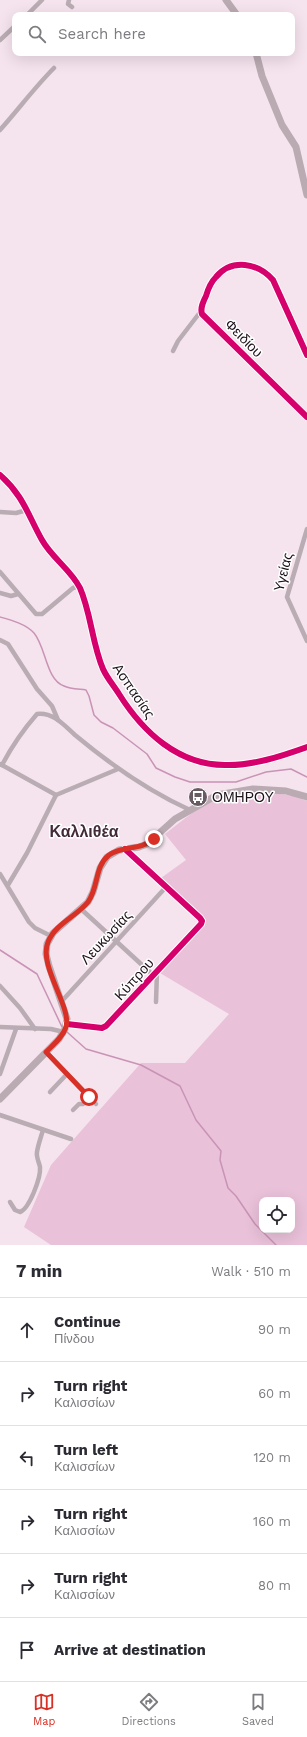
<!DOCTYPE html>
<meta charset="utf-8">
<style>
body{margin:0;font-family:"Work Sans",sans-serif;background:#f2f2f3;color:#2b2b33}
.controls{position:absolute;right:12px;bottom:12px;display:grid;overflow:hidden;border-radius:8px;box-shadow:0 4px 16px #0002}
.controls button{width:36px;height:36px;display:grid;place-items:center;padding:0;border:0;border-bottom:1px solid #e1e1e2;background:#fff;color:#2b2b33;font:20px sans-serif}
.stop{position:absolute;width:12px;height:12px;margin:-9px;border:3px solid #d93025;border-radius:50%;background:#fff}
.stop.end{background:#d93025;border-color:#fff;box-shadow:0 1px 4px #0008}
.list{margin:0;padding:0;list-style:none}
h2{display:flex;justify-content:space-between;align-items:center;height:52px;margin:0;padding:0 16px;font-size:17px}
h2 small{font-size:13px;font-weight:400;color:#7c7c81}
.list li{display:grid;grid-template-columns:26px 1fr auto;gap:12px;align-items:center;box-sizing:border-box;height:64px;padding:0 16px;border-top:1px solid #e1e1e2}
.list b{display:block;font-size:15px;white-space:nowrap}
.list p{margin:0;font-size:13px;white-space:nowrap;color:#7c7c81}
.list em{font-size:13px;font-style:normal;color:#7c7c81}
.icon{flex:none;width:22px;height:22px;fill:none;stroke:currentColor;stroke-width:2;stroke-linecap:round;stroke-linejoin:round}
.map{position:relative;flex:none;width:307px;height:1245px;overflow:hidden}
.search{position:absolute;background:#fff;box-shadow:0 4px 16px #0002;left:12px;right:12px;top:12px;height:44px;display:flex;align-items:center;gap:10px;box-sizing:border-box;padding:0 14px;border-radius:8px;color:#7c7c81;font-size:15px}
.sheet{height:436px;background:#fff}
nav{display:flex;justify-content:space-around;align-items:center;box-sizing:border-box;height:56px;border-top:1px solid #e1e1e2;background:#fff;font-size:11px;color:#7c7c81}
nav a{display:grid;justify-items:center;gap:2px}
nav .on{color:#d93025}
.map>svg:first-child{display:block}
.green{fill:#e9c1d9;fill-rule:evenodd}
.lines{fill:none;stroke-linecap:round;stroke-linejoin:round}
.stream{stroke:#c993b5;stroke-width:1.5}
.street{stroke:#b9acb3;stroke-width:4.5}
.secondary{stroke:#baaab2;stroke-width:7}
.cycleway-casing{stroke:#fff;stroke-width:8}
.cycleway{stroke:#d6006c;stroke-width:6}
.route{stroke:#d93025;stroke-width:5}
.labels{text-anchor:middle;stroke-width:3;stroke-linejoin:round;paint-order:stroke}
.street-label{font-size:14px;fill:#1c1118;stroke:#fff}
.poi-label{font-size:14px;fill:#1c1118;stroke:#fff;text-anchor:start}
.quarter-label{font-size:16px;font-weight:bold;fill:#432a39;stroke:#fff}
</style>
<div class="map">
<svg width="307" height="1245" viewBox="0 0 307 1245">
<rect width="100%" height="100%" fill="#f5e3ee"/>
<!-- green -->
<path class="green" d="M265 792 294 796 307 801V1245H51L24 1227 51 1165 141 1063H185L229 1014 160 973 204 926 205 920 161 878 186 860 165 834C183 820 200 805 222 797 235 792 251 792 265 792ZM262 1200H292V1230H262Z"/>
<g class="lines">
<!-- stream -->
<g class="stream">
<path d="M0 617C11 620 26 624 34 633 46 647 46 680 64 686 70 689 79 689 86 690L89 696 94 715 101 722 113 728 147 754 156 768 175 777 190 782H236L266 772 291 769 307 777"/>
<polyline points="0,950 37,974 62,1027"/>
<polyline points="67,1032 86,1049 141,1065 180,1086 196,1120 221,1151 220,1160 228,1188 236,1196 255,1224 276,1245"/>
</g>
<!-- street -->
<g class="street">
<polyline points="69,0 68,4 72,7"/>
<polyline points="27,15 42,0"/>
<polyline points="0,40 15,26"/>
<path d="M0 130C18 110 34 88 54 68"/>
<polyline points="173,351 178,341 201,311"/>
<path d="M307 355 273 280C258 263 232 258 216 277 211 282 208 289 206 296 203 302 200 308 202 314L307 417"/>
<path d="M0 475C23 495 28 515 42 540 52 558 71 570 80 588 91 613 92 643 103 669 107 678 114 686 119 694 143 732 178 765 225 765 252 766 282 756 307 747"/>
<polyline points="0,512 16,513 27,510"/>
<polyline points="307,529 287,597 307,641"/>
<polyline points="0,572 36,614 42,614 73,588 79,586"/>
<polyline points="0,593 11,596 18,594"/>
<polyline points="0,640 8,644 37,689 52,706 58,720"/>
<polyline points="0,764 56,795"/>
<path d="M2 765C12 746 23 730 37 714 53 712 64 725 75 735 111 765 148 791 190 810"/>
<polyline points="0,874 29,922 35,928 51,936"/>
<polyline points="8,885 27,853 56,795 118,769"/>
<polyline points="81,909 153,975"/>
<polyline points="0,986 20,1008 35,1029"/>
<polyline points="61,1002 166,887"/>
<polyline points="156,1002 157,971"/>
<polyline points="67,1024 102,1028 106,1026 201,924 202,921 200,918 125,849"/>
<polyline points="0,1027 51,1029 64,1032"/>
<polyline points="46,1052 96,1104"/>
<polyline points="0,1074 16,1029"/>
<polyline points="50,1092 67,1074"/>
<polyline points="73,1110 79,1104 83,1104 89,1097"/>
<polyline points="0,1115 71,1139"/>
<path d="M10 1202 15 1210 20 1212C29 1209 41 1178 40 1167 39 1162 36 1157 37 1152 38 1145 41 1137 43 1130"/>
</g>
<!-- secondary -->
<g class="secondary">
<polyline points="226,0 237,15"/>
<polyline points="256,53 262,76 282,125 296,147 307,195"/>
<polyline points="0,1099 59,1039 65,1029 67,1019 49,966 46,954 47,944 53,933 88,902 93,892 100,868 107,857 119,850 139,847 147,844 175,819 217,795 253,789 286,791 307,797"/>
</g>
<!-- cycleway casing -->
<g class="cycleway-casing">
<g id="cycleway">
<path d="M307 355 273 280C258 263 232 258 216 277 211 282 208 289 206 296 203 302 200 308 202 314L307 417"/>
<path d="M0 475C23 495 28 515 42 540 52 558 71 570 80 588 91 613 92 643 103 669 107 678 114 686 119 694 143 732 178 765 225 765 252 766 282 756 307 747"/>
<polyline points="67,1024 102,1028 106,1026 201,924 202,921 200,918 125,849"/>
</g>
</g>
<!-- cycleway -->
<use href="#cycleway" class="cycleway"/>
</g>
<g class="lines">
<!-- route -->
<path class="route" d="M89 1097 46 1052C53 1045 63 1037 66 1027 72 1007 38 966 48 942 55 924 77 916 88 902 99 887 94 867 109 855 123 845 140 851 154 839"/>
</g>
<!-- icons -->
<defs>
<g id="bus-disc" transform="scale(1)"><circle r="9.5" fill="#685a63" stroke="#fff"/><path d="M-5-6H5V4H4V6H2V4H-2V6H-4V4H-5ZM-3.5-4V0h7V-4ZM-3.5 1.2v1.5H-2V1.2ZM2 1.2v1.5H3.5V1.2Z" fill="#fff"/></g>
</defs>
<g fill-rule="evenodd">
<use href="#bus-disc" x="198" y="797"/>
</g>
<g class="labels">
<!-- street labels -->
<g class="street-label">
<text transform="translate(244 338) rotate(45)" y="5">Φειδίου</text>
<text transform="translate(283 572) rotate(-76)" y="5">Υγείας</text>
<text transform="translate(134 691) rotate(56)" y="5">Ασπασίας</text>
<text transform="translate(106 937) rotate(-47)" y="5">Λευκωσίας</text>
<text transform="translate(134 979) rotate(-48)" y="5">Κύπρου</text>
</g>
<!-- poi labels -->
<g class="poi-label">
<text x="212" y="802">ΟΜΗΡΟΥ</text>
</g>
<!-- quarter labels -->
<g class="quarter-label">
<text x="84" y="837">Καλλιθέα</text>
</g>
</g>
</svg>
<div class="controls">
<button><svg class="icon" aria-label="locate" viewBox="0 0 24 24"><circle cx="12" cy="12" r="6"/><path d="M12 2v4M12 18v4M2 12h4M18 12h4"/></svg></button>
</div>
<div class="stop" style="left:89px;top:1097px"></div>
<div class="stop end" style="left:154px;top:839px"></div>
<div class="search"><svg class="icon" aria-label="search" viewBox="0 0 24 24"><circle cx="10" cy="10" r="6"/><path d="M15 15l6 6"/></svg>Search here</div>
</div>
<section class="sheet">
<h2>7 min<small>Walk · 510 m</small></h2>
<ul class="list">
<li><svg class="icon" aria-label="ahead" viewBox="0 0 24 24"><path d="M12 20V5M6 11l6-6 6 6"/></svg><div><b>Continue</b><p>Πίνδου</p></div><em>90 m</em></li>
<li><svg class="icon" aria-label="right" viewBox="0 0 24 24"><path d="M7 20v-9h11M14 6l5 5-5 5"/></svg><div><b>Turn right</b><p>Καλισσίων</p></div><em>60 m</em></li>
<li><svg class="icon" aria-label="left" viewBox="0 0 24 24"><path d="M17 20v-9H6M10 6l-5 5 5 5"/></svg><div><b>Turn left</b><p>Καλισσίων</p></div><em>120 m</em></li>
<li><svg class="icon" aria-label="right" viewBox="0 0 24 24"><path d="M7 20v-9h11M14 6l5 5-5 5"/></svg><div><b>Turn right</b><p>Καλισσίων</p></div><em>160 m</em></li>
<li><svg class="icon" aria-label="right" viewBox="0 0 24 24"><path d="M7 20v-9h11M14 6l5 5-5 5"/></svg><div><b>Turn right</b><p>Καλισσίων</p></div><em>80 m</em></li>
<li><svg class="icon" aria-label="arrive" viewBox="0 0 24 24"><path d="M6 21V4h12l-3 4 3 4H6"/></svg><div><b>Arrive at destination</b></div></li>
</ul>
</section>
<nav>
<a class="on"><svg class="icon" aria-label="map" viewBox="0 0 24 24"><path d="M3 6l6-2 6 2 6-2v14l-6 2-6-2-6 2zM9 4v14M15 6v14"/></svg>Map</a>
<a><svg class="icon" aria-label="directions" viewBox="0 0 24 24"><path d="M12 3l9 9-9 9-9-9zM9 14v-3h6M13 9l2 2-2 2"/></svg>Directions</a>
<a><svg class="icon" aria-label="saved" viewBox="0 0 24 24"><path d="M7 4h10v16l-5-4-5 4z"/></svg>Saved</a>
</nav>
